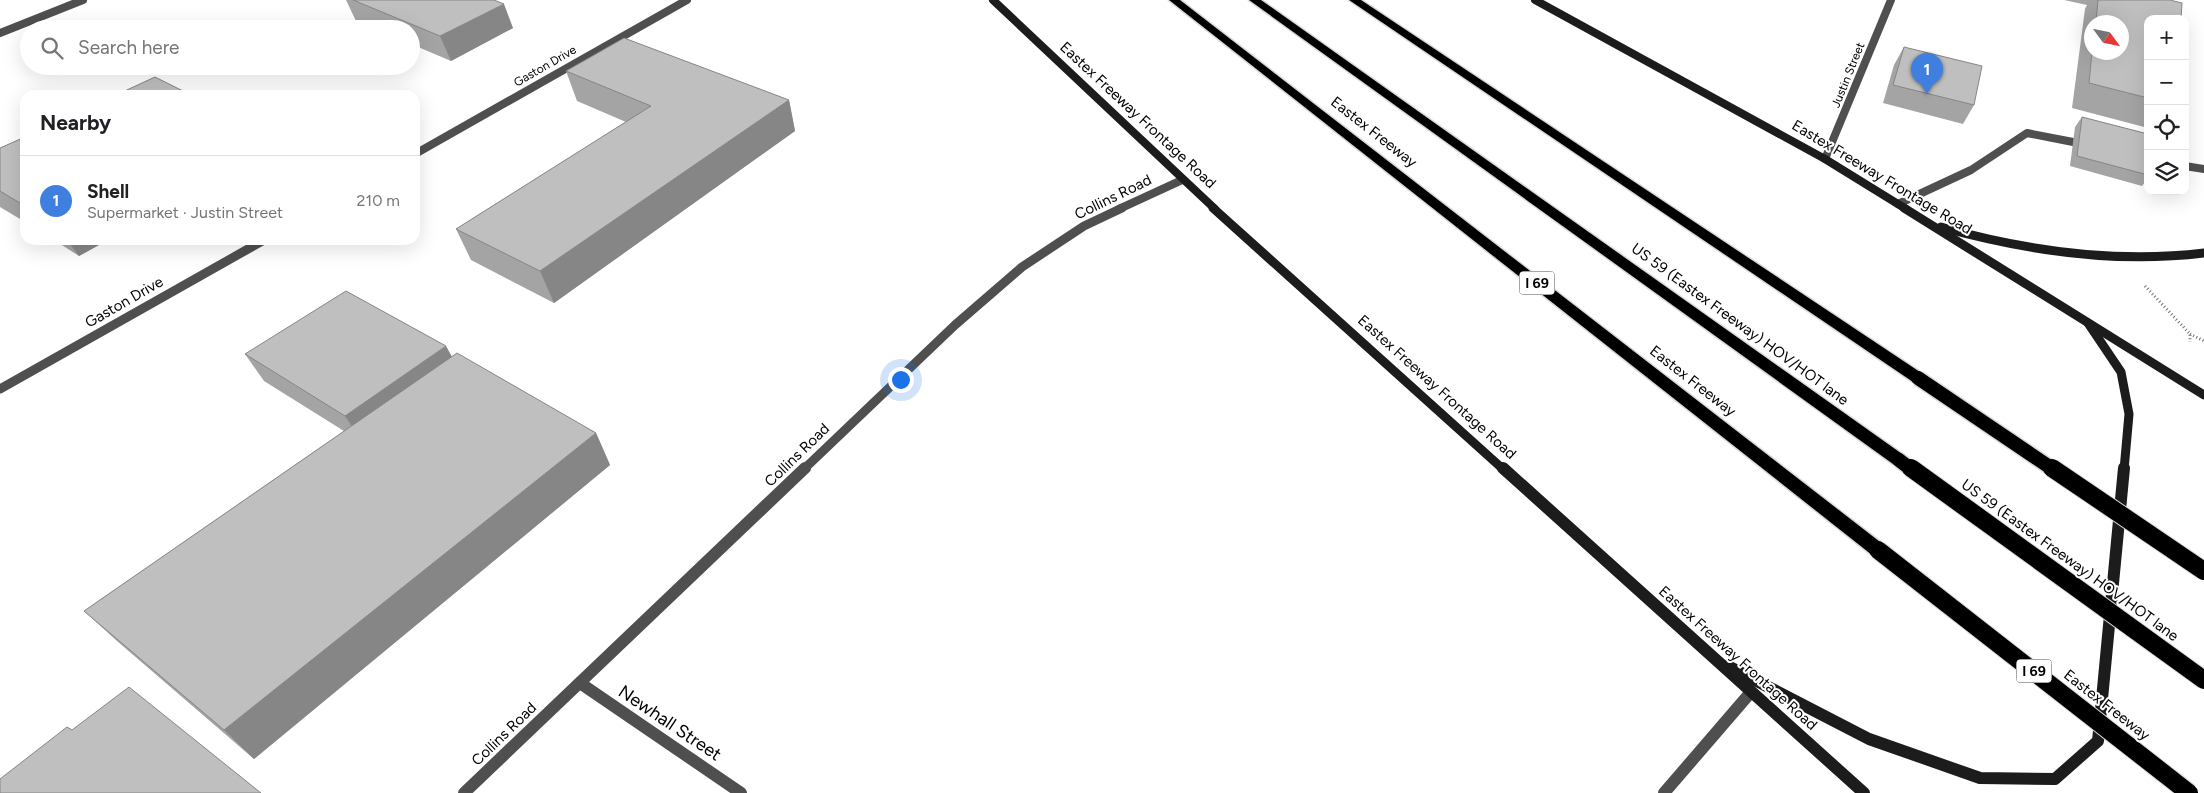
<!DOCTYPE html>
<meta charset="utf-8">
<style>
body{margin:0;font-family:Figtree,sans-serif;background:#f2f2f2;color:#202124}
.controls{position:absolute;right:15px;top:15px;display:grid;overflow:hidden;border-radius:10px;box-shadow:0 5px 20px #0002}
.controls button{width:45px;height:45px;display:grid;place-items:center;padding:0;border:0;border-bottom:1px solid #e0e0e0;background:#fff;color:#202124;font:25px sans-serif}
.compass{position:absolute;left:2084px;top:15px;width:45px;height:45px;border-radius:50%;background:#fff;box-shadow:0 5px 20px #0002;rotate:123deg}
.you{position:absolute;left:900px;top:379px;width:18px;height:18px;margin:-12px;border:4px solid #fff;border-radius:50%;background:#1a73e8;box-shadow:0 0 0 8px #1a73e833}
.badge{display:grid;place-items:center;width:32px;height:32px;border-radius:50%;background:#000;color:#fff;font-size:16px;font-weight:700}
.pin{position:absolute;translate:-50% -41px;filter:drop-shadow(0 1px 2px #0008)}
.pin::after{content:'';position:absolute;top:26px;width:18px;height:15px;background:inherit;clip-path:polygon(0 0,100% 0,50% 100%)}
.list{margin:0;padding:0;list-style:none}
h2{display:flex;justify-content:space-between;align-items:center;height:65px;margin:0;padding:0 20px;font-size:21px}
h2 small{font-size:16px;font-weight:400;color:#757577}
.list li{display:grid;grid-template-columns:32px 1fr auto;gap:15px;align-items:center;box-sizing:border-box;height:90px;padding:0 20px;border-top:1px solid #e0e0e0}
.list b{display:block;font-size:19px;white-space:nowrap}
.list p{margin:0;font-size:16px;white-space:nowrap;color:#757577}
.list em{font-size:16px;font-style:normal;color:#757577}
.icon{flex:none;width:28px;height:28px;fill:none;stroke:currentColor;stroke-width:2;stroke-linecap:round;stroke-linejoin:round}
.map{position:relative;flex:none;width:2204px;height:793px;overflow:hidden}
.search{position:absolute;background:#fff;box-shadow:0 5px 20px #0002;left:20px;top:20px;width:400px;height:55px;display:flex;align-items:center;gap:12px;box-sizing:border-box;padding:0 18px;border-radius:28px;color:#757577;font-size:19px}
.panel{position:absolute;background:#fff;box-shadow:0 5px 20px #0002;left:20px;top:90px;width:400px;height:155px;border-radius:15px}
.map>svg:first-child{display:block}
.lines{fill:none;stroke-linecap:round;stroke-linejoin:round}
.highway-casing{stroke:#dbdbdb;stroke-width:3}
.path{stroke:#717171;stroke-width:3;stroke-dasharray:1 2.5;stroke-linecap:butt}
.lane-far1{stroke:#4f4f4f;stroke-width:8}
.lane{stroke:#4f4f4f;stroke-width:12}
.street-far2{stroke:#4f4f4f;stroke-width:8}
.street-far1{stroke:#4f4f4f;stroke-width:9}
.street{stroke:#4f4f4f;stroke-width:12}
.secondary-far2{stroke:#1c1c1c;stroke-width:8}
.secondary-far1{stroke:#1c1c1c;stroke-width:9}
.secondary{stroke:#1c1c1c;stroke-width:12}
.highway{fill:#000;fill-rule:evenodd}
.highway-bridge-far1-casing{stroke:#dbdbdb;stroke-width:17;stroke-linecap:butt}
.highway-bridge-casing{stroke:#dbdbdb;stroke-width:20;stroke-linecap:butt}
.highway-bridge-far1{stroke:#000;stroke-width:14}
.highway-bridge{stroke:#000;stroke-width:18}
.wall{fill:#a4a4a4;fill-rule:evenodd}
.shaded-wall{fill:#868686}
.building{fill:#bfbfbf;stroke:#868686}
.labels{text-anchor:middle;stroke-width:4;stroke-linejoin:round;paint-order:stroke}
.far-street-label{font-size:12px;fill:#000;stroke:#fff}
.shield{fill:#fff;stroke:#4c4c4c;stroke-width:1}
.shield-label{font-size:14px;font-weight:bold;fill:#000}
.street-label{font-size:15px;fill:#000;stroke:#fff}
.near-street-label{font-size:18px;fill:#000;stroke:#fff}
</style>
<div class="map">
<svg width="2204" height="793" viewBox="0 0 2204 793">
<rect width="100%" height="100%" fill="#fff"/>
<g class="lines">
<!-- highway casing -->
<g class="highway-casing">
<g id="highway">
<polygon points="1169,0 1180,0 1884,545 1886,550 1884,555 1878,557 1872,555"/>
<polygon points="1249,0 1261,0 1905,456 1907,460 1905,464 1899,466 1893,464"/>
<polygon points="1349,0 1361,0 1923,374 1925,378 1923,382 1913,382"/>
</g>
</g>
<!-- path -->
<g class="path">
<polyline points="2145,286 2190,334 2190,342"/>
<polyline points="2190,334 2204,341"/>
</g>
<!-- lane-far1 -->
<g class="lane-far1">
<polyline points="2185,166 2204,169"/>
<polyline points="1898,204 1971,170 2027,133 2073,142"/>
</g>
<!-- lane -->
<polyline class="lane" points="1664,793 1751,692"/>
<!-- street-far2 -->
<g class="street-far2">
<polyline points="0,33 83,0"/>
<polyline points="415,154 687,0"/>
<polyline points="1825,159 1891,0"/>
<polyline points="1119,209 1182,180"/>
</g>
<!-- street-far1 -->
<g class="street-far1">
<polyline points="0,389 264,240"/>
<polyline points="803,470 955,325 1022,267 1084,226 1122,208"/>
</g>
<!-- street -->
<g class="street">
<polyline points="580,683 741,793"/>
<polyline points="464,793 805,468"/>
</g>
<!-- secondary-far2 -->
<g class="secondary-far2">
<polyline points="993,0 1215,209"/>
<polyline points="1535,0 1825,159 1906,209"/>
</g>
<!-- secondary-far1 -->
<g class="secondary-far1">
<polyline points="1213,208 1504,470"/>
<polyline points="1904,208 2204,395"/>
<path d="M1941 227C2027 251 2115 264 2204 253"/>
<polyline points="2088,323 2121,372 2129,414 2124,470"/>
</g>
<!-- secondary -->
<g class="secondary">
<polyline points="1503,468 1864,793"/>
<polyline points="1728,666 1869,739 1980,778 2055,779 2098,741 2124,468"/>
</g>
<!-- highway -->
<use href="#highway" class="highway"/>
<!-- highway-bridge-far1 casing -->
<g class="highway-bridge-far1-casing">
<g id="highway-bridge-far1">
<polyline points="1918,378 2054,470"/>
<polyline points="1899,460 1912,470"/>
</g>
</g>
<!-- highway-bridge casing -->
<g class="highway-bridge-casing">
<g id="highway-bridge">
<polyline points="1911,468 2204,680"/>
<polyline points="2052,468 2204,571"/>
<polyline points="1878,550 2189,793"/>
</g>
</g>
<!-- highway-bridge-far1 -->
<use href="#highway-bridge-far1" class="highway-bridge-far1"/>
<!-- highway-bridge -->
<use href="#highway-bridge" class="highway-bridge"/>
</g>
<!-- wall -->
<g class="wall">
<polygon points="346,0 494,0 513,28 451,61 411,44 411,29 374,29 356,21"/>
<path d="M2064 0H2170L2148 19V128L2072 108 2085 9 2087 5ZM2092 22H2122V52H2092Z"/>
<polygon points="1904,47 1974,105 1963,124 1883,103 1894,65"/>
<polygon points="566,71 789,100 795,131 554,303 471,260 456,229 626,122 577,101"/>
<polygon points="2082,117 2148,134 2148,178 2142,186 2070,166 2075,127"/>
<polygon points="25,137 25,222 0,207 0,148"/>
<polygon points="54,240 108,240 79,256"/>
<polygon points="245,354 452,357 596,433 610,465 254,759 117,641 84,611 344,431 264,381"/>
</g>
<!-- shaded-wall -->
<g class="shaded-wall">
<polygon points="504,4 513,28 451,61 440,36"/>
<polygon points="789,100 795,131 554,303 540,271"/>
<polygon points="67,240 108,240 79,256"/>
<polygon points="446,346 461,373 363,443 345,416"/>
<polygon points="596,433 610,465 254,759 224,730"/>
</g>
<!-- building -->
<g class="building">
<polygon points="353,0 494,0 504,4 440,36"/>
<polygon points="2098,0 2170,0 2182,3 2181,19 2148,19 2148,98 2089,83 2092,52 2122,52 2122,22 2096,22"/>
<polygon points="624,38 789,100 540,271 456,229 651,106 566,71"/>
<polygon points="1904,47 1982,66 1974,105 1893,85"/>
<polygon points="155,77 191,95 116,95"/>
<polygon points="2082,117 2148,134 2148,175 2077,156"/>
<polygon points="25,137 25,206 0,191 0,148"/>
<polygon points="346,291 446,346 345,416 245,354"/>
<polygon points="457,353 596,433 224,730 84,611"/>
<polygon points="129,687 261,793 0,793 0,779 67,727 72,730"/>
</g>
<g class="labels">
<!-- far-street labels -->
<g class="far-street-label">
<text transform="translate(545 66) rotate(-30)" y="4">Gaston Drive</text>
<text transform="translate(1848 75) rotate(-68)" y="4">Justin Street</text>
</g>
<!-- shield labels -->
<g class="shield">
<rect x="1519.5" y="271.5" width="35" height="23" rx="4"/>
<rect x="2016.5" y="659.5" width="35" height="23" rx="4"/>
</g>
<g class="shield-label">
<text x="1537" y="288">I 69</text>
<text x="2034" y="676">I 69</text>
</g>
<!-- street labels -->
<g class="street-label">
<text transform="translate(1138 115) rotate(43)" y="5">Eastex Freeway Frontage Road</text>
<text transform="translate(1374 132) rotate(38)" y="5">Eastex Freeway</text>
<text transform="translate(1882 177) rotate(31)" y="5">Eastex Freeway Frontage Road</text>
<text transform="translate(1113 197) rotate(-26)" y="5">Collins Road</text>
<text transform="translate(124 302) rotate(-30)" y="5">Gaston Drive</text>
<text transform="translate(1740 324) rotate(36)" y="5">US 59 (Eastex Freeway) HOV/HOT lane</text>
<text transform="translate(1693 381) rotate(38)" y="5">Eastex Freeway</text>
<text transform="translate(1437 387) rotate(42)" y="5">Eastex Freeway Frontage Road</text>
<text transform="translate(797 455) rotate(-44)" y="5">Collins Road</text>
<text transform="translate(2070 560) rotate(36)" y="5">US 59 (Eastex Freeway) HOV/HOT lane</text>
<text transform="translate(1738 658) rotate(42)" y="5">Eastex Freeway Frontage Road</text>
<text transform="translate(2107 705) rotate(38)" y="5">Eastex Freeway</text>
<text transform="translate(504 734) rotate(-44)" y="5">Collins Road</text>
</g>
<!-- near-street labels -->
<g class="near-street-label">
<text transform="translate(670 723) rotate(34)" y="6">Newhall Street</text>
</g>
</g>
</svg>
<div class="controls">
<button>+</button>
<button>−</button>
<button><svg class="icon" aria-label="locate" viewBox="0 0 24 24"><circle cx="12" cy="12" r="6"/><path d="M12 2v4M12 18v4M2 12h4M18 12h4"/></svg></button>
<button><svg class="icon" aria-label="layers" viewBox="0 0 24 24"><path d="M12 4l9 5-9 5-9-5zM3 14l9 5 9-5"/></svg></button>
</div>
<svg class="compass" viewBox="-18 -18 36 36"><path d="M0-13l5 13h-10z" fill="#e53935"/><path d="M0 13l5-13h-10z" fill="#757577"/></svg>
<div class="you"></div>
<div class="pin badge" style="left:1927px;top:94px;background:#3f7fe0">1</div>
<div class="search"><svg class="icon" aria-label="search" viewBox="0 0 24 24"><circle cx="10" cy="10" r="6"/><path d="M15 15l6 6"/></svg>Search here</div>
<section class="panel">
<h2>Nearby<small></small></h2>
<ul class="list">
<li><span class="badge" style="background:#3f7fe0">1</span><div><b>Shell</b><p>Supermarket · Justin Street</p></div><em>210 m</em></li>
</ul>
</section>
</div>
